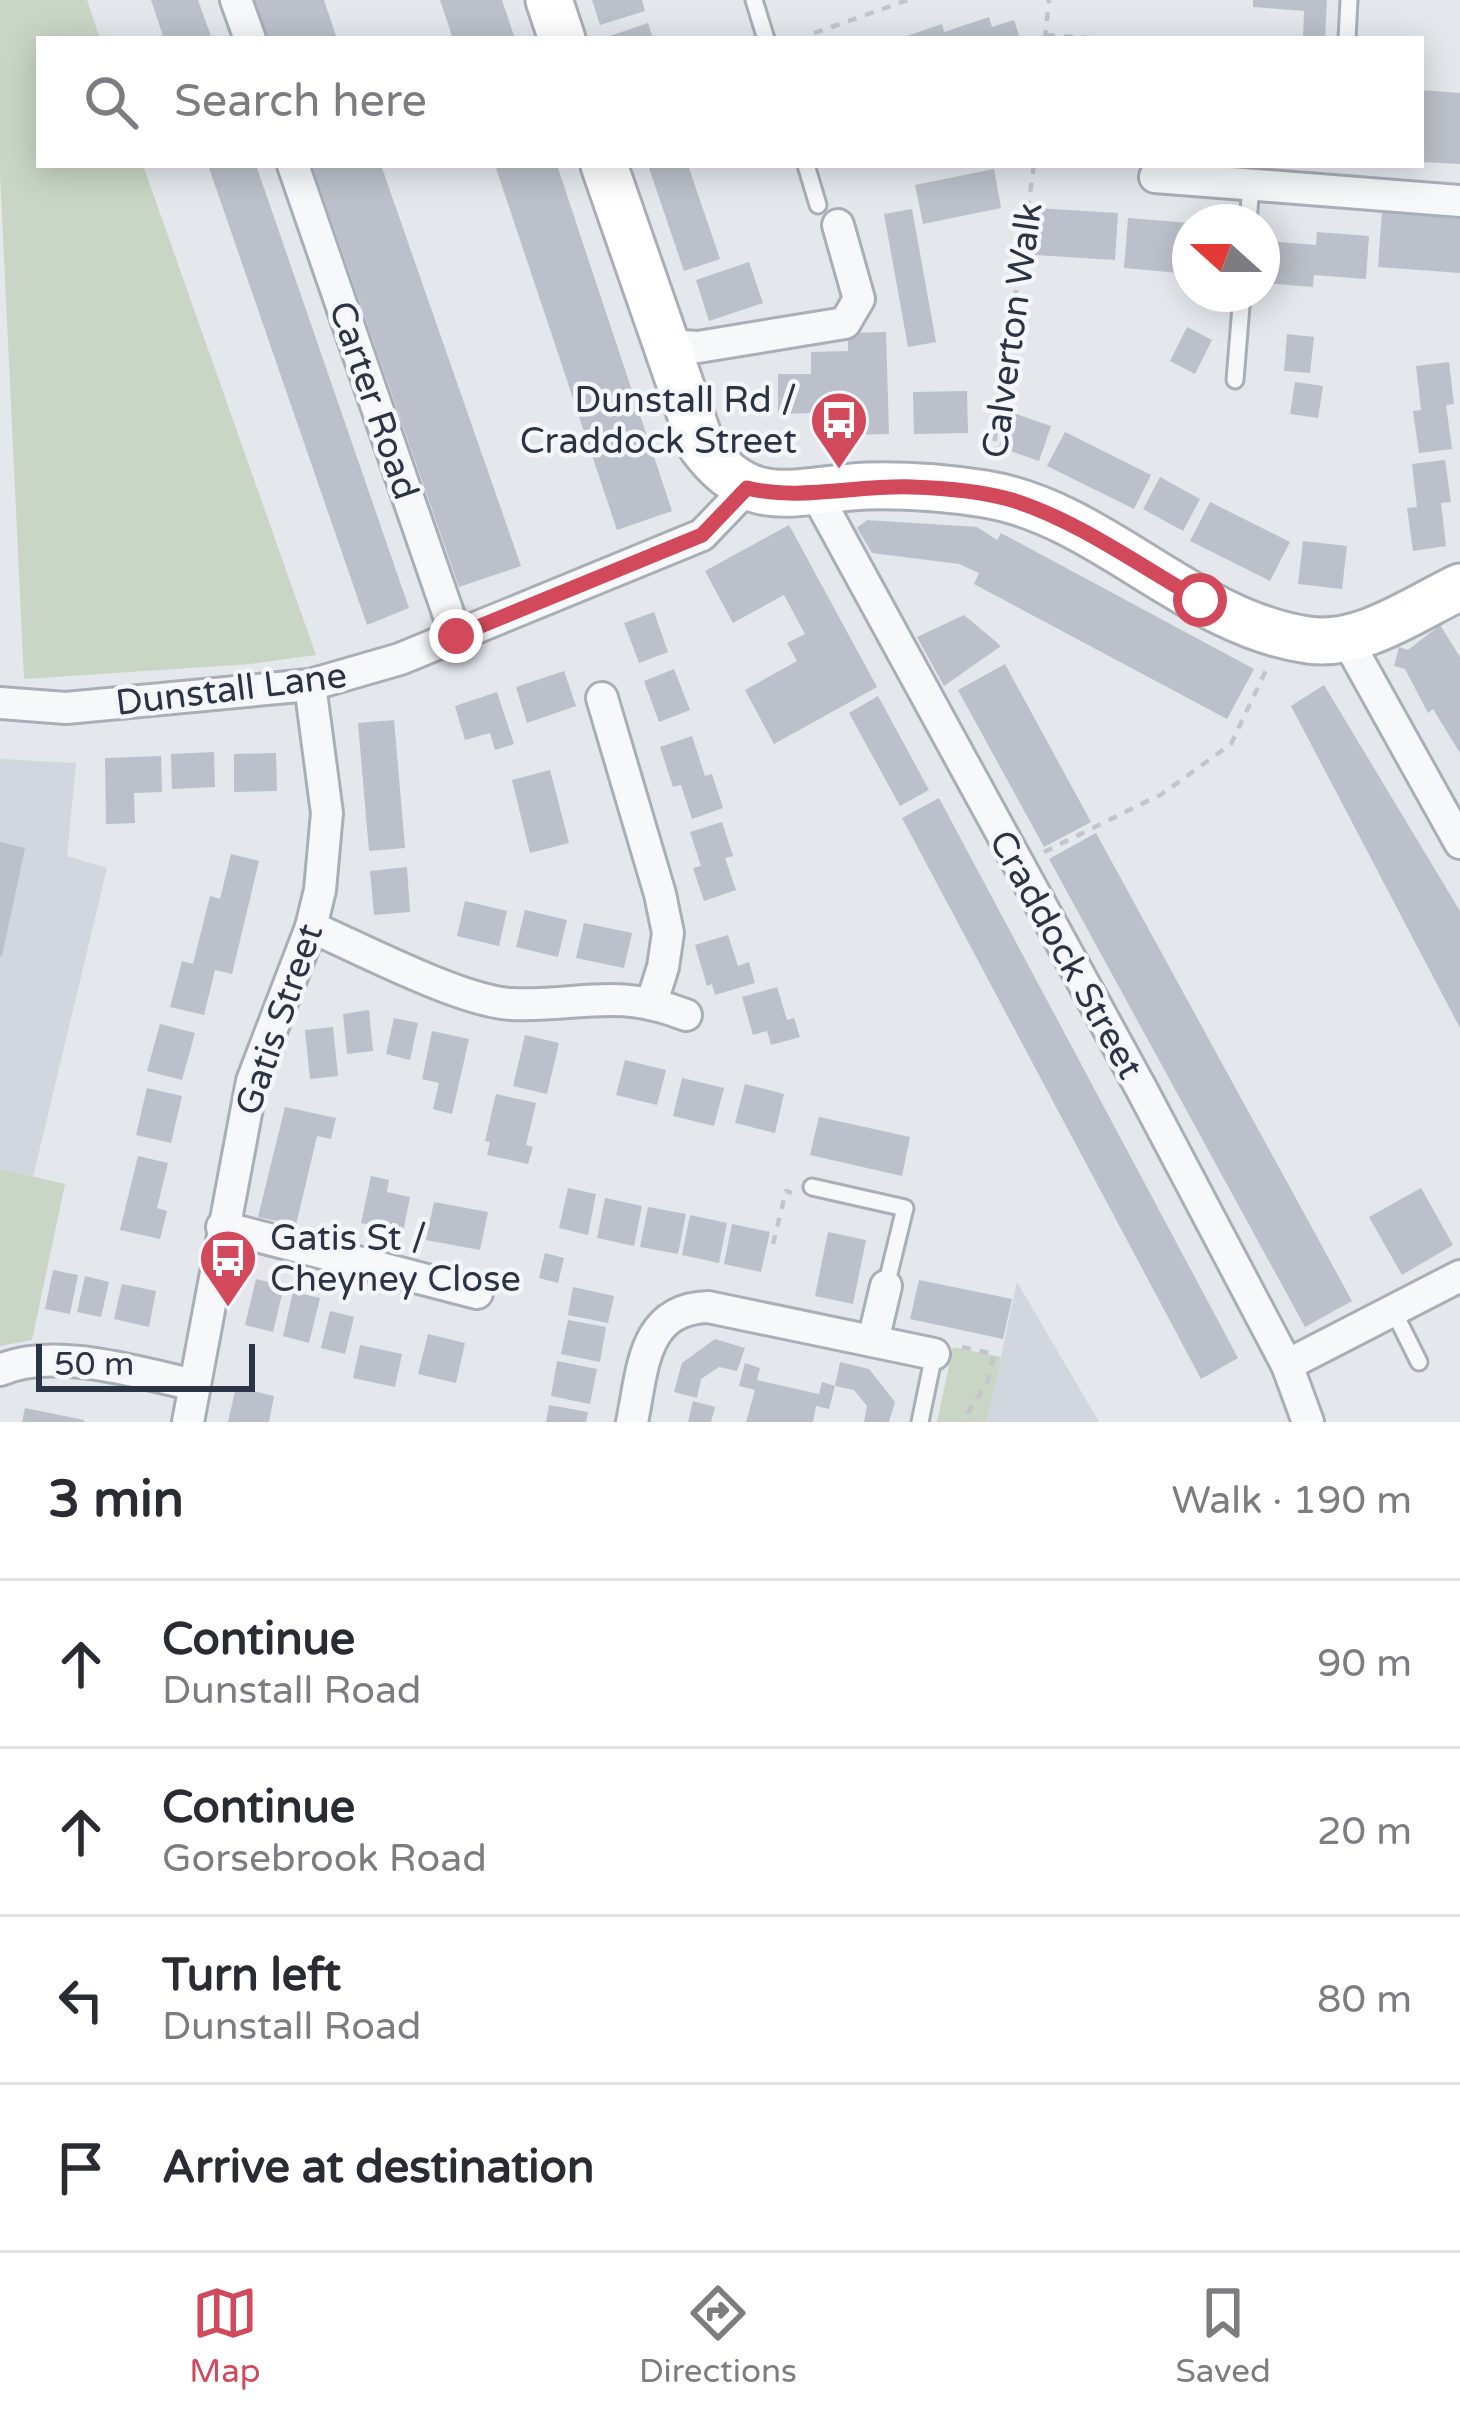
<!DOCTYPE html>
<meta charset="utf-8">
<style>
body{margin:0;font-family:"Varela Round",sans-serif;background:#f2f2f3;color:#2b2b33}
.compass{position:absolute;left:1172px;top:204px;width:108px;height:108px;border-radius:50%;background:#fff;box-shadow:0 6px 30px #0003;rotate:291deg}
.scale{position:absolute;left:36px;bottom:30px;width:219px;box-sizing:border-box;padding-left:12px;border:6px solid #2b3445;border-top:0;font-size:33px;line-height:42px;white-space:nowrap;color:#2b3445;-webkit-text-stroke:9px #f4f6f9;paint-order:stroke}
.stop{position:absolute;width:36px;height:36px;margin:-27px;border:9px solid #d1495b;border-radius:50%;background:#fff}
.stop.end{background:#d1495b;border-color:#fff;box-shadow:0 3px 12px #0008}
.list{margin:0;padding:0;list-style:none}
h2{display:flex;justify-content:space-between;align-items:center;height:156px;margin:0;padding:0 48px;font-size:51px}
h2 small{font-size:39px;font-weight:400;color:#7c7c81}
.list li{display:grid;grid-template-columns:78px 1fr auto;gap:36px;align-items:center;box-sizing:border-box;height:168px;padding:0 48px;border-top:3px solid #e1e1e2}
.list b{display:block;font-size:45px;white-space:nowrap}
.list p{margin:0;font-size:39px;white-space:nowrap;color:#7c7c81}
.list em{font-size:39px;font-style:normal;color:#7c7c81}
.icon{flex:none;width:66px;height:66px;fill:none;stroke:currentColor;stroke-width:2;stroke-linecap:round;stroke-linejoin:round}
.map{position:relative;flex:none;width:1460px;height:1422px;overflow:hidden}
.search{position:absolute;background:#fff;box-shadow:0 6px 30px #0003;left:36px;right:36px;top:36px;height:132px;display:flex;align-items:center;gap:30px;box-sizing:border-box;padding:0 42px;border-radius:0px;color:#7c7c81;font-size:45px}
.sheet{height:828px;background:#fff}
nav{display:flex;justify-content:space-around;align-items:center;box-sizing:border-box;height:168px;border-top:3px solid #e1e1e2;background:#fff;font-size:33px;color:#7c7c81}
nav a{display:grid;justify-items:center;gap:6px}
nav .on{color:#d1495b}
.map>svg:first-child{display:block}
.built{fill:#d2d6de}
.green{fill:#c9d6c5}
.building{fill:#bbc0ca}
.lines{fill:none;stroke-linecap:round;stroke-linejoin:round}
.lane-casing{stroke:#a9aeb7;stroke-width:21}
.street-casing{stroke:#a9aeb7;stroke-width:36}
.secondary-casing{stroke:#a9aeb7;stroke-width:51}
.path{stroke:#c2c5cb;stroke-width:4.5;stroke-dasharray:9 9;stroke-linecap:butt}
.lane{stroke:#f7f8fa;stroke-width:15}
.street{stroke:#f7f8fa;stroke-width:30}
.secondary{stroke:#fff;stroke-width:45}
.route{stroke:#d1495b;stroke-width:15}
.labels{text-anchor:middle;stroke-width:9;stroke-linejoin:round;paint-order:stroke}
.street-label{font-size:36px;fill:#2b3445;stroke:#f4f6f9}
.poi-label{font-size:36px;fill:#2b3445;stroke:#f4f6f9;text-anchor:end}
</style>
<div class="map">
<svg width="1460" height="1422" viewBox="0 0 1460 1422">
<rect width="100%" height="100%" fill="#e4e7ec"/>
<!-- built -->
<g class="built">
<polygon points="0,759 76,763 67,856 107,868 33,1177 0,1169"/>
<polygon points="1017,1282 1099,1422 987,1422"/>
</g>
<!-- green -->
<g class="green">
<polygon points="0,0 87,0 100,39 39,39 39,165 143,165 316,655 250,664 24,679 0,173"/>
<polygon points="0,1169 65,1184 32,1340 0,1346"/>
<polygon points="953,1347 1001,1357 987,1422 937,1422"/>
</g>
<!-- building -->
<g class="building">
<polygon points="151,0 198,0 212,39 164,39"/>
<polygon points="255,0 324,0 337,39 268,39"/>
<polygon points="440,0 502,0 515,39 453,39"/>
<polygon points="592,0 642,0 645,11 600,25"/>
<polygon points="1253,0 1327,0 1325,39 1303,39 1304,11 1253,7"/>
<polygon points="989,17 992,27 1014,20 1020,39 898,39 942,24 944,32"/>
<polygon points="648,23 653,39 604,39 604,38"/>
<polygon points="1421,90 1460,93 1460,164 1421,162"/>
<polygon points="208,165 256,165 409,608 367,625"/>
<polygon points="312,165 381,165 521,566 459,587"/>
<polygon points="495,165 557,165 672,511 617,530"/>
<polygon points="648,165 688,165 720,259 684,271"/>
<polygon points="994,169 1001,208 923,224 915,185"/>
<polygon points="1037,208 1118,213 1115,260 1035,255"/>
<polygon points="912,209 936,342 908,347 884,214"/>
<polygon points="1382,212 1460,219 1460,273 1378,267"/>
<polygon points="1128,218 1190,223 1190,274 1124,268"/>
<polygon points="1317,232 1369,236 1366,279 1314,275 1313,287 1263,283 1266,241 1316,245"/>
<polygon points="749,262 763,303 709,321 696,280"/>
<polygon points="1187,327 1212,340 1195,374 1170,361"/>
<polygon points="886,332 889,434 845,435 845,412 778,414 778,374 811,374 811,352 848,351 848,333"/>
<polygon points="1287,334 1314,337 1310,373 1284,371"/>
<polygon points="1449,362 1454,404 1446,405 1452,449 1419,453 1413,411 1421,410 1416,366"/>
<polygon points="1295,382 1323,386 1318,418 1290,414"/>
<polygon points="967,391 968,433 914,434 913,392"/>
<polygon points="1010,412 1051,426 1039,461 999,447"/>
<polygon points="1065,432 1151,475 1134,509 1047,466"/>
<polygon points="1445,460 1451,502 1441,503 1446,546 1413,551 1407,508 1417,507 1412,464"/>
<polygon points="1160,477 1200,499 1183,531 1143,509"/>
<polygon points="1210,502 1290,542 1270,581 1190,541"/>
<polygon points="867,520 977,527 997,540 1001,533 1254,669 1227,719 974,584 979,573 959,564 872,553 857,528"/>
<polygon points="789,525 877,687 774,744 745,690 797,661 787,643 805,634 784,595 733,623 705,571"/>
<polygon points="1303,541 1347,546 1342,589 1298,584"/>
<polygon points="654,612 668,652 639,663 624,623"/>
<polygon points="964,615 1001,646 944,686 917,637"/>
<polygon points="1440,625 1460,657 1460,753 1433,709 1428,713 1405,669 1394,666 1399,647 1408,650"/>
<polygon points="1005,664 1091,822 1044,847 958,690"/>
<polygon points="674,669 690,710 659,722 644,681"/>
<polygon points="564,671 576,706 527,723 516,687"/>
<polygon points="1324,685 1460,911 1460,1028 1291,706"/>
<polygon points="497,692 514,744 495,750 490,733 465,740 455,706"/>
<polygon points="878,696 929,790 900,806 849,713"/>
<polygon points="394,720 405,848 369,851 358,723"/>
<polygon points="692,736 705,776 712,774 723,808 692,819 681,785 673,787 660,747"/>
<polygon points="214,752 215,787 172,789 171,754"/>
<polygon points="276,753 277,791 234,792 234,754"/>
<polygon points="161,756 162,792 134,793 135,823 106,824 105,758"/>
<polygon points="550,770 569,843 530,853 512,780"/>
<polygon points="939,798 1238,1358 1201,1379 902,818"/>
<polygon points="722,822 733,856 725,858 736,890 704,901 693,868 701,866 690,832"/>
<polygon points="1096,833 1352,1301 1305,1327 1049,859"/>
<polygon points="0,842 25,848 2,956 0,955"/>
<polygon points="231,854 259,861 232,974 215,970 204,1015 170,1007 182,961 193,964 210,896 220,899"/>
<polygon points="407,867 410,912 374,915 370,871"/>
<polygon points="465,901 507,911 499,946 457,936"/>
<polygon points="525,910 567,920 558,957 516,947"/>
<polygon points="584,923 632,933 624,968 576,958"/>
<polygon points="728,935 738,966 749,962 755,983 715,995 712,984 707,986 695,945"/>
<polygon points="777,987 787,1020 794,1018 800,1037 771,1045 767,1031 753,1035 742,997"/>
<polygon points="369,1010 373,1051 347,1054 343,1014"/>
<polygon points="394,1018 418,1023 410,1060 386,1054"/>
<polygon points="160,1024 195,1033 182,1080 147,1071"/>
<polygon points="333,1027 338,1076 310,1079 305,1030"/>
<polygon points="432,1031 469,1039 452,1114 433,1109 439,1083 422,1079"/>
<polygon points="525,1035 559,1043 547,1094 513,1086"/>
<polygon points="625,1060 666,1070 657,1105 616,1095"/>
<polygon points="682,1078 724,1088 714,1126 673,1116"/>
<polygon points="745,1084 784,1094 775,1133 735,1123"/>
<polygon points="147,1088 182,1096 171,1143 136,1135"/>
<polygon points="496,1094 536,1103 526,1145 533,1147 528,1164 487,1155 490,1142 485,1141"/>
<polygon points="285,1107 336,1118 331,1139 317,1136 296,1225 258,1217"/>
<polygon points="819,1117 910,1137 902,1176 810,1155"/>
<polygon points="138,1156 168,1163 157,1208 167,1211 160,1239 120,1230"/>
<polygon points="371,1176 389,1180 387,1192 410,1197 403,1232 361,1223"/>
<polygon points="568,1188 596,1194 588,1235 559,1228"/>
<polygon points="1421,1188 1453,1245 1402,1275 1369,1217"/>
<polygon points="605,1198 642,1206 634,1246 597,1238"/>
<polygon points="434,1202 488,1212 480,1250 426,1240"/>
<polygon points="648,1207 686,1214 678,1254 640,1247"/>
<polygon points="690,1215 727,1223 719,1263 682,1255"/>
<polygon points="732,1224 770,1232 761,1272 724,1264"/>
<polygon points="828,1232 866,1240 853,1304 815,1296"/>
<polygon points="545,1253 564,1258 558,1283 539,1278"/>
<polygon points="53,1270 78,1275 70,1314 45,1309"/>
<polygon points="85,1276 109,1282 101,1317 77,1312"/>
<polygon points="256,1279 284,1286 273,1332 245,1325"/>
<polygon points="919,1280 1012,1299 1003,1339 910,1319"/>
<polygon points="122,1284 156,1291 149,1327 114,1319"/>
<polygon points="573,1287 614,1296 608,1323 568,1315"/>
<polygon points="293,1292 320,1298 309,1343 283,1336"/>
<polygon points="330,1311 354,1317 345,1354 321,1348"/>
<polygon points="568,1320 606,1327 600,1362 561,1354"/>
<polygon points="428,1334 465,1343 456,1383 418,1374"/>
<polygon points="715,1339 745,1348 737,1371 719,1367 701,1379 697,1398 674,1392 682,1363"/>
<polygon points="360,1345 402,1354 395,1387 353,1378"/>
<polygon points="557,1361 597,1369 590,1404 551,1396"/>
<polygon points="840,1362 869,1369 895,1402 889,1422 864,1422 867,1406 854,1390 835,1386"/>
<polygon points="745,1363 760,1368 757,1380 819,1394 822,1382 835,1386 829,1409 816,1406 813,1422 746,1422 755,1390 739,1386"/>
<polygon points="236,1387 274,1396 269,1422 228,1422"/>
<polygon points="693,1401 715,1407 711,1422 688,1422"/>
<polygon points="549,1405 588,1412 586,1422 546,1422"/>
<polygon points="25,1408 84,1420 84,1422 22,1422"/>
</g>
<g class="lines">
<!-- lane casing -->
<g class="lane-casing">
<g id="lane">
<polyline points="754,0 766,39"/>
<polyline points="1347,39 1349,0"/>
<polyline points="806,165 818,205"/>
<polyline points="1248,222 1251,186"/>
<polyline points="1235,380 1242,294"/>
<polyline points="812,1187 905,1208 886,1286"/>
<polyline points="1393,1310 1419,1362"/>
<polyline points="920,1422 934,1354"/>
</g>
</g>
<!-- street casing -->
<g class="street-casing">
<g id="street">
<polyline points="236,0 250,39"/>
<polyline points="293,165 456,636"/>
<polyline points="1155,177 1460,201"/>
<polyline points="665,345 698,347 845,323 859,299 838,225"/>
<polyline points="815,492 1142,1090 1287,1365 1308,1422"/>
<polyline points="1347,640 1460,843"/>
<polyline points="602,698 660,894 668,933 663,967 652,1002"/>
<polyline points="0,703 66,708 310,685 400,659 702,535 747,488"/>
<path d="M311 927C362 949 460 1001 511 1004 581 1007 614 987 686 1015"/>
<polyline points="222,1227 477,1293"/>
<polyline points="873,1341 886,1286"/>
<polyline points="1287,1365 1460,1276"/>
<path d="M0 1370C54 1346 139 1373 195 1385"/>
<polyline points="188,1422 252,1081 311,927 320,890 327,813 310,685"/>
<path d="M632 1422C643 1370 642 1309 708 1307L934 1354"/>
</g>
</g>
<!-- secondary casing -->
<g class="secondary-casing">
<g id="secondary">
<polyline points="549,0 562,39"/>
<path d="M604 165 702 447C753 515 795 489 867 486 906 485 946 488 985 494 1102 513 1189 623 1308 640 1360 648 1414 609 1460 587"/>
</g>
</g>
<!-- path -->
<g class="path">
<polyline points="814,33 908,0"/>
<polyline points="1046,35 1103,39"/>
<polyline points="1045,39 1049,0"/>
<polyline points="992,459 1034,165"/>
<polyline points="1044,852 1162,794 1231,744 1267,668"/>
<polyline points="773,1244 786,1191 792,1193"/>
<polyline points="962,1347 994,1354 988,1381 962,1422"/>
</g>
<!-- lane -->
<use href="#lane" class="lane"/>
<!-- street -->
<use href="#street" class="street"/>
<!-- secondary -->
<use href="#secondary" class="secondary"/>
</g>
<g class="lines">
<!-- route -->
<path class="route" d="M456 636 702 535 747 488C799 501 856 485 912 487 944 488 980 491 1012 500 1075 519 1142 567 1200 600"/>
</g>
<!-- icons -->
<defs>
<g id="bus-pin" transform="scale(3)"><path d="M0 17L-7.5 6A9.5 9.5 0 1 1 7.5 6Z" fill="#d1495b" stroke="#f4f6f9"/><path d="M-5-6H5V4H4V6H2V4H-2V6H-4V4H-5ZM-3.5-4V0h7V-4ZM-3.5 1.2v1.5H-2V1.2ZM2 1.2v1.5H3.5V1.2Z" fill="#fff"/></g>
</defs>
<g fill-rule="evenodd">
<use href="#bus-pin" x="839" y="420"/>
<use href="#bus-pin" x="228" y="1258"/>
</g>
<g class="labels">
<!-- street labels -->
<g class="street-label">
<text transform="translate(1011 330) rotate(-82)" y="13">Calverton Walk</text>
<text transform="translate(375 400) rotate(71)" y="13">Carter Road</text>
<text transform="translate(231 688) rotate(-7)" y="13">Dunstall Lane</text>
<text transform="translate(1067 954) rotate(61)" y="13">Craddock Street</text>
<text transform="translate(278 1019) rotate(-71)" y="13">Gatis Street</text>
</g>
<!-- poi labels -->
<g class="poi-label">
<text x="797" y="412">Dunstall Rd /<tspan x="797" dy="41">Craddock Street</tspan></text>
<text x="270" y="1250" text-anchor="start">Gatis St /<tspan x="270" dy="41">Cheyney Close</tspan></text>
</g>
</g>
</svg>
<svg class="compass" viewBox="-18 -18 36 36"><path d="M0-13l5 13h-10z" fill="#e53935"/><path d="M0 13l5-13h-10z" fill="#7c7c81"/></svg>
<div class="scale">50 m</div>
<div class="stop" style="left:1200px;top:600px"></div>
<div class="stop end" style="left:456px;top:636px"></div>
<div class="search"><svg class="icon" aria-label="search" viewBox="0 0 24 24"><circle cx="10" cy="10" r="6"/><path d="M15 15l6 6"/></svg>Search here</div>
</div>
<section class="sheet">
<h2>3 min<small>Walk · 190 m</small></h2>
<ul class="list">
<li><svg class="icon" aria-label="ahead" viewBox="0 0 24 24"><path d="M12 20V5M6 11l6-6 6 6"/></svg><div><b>Continue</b><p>Dunstall Road</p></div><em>90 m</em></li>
<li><svg class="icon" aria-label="ahead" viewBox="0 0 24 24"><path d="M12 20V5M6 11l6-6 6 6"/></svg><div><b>Continue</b><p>Gorsebrook Road</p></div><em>20 m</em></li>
<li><svg class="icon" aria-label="left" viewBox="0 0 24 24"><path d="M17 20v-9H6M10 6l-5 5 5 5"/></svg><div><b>Turn left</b><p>Dunstall Road</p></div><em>80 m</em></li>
<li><svg class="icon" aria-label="arrive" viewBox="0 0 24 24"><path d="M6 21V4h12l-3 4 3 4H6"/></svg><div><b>Arrive at destination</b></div></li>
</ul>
</section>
<nav>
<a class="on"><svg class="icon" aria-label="map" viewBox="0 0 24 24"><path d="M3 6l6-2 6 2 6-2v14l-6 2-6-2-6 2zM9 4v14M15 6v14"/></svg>Map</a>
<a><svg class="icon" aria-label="directions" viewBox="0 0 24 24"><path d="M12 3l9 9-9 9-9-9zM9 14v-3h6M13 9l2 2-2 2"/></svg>Directions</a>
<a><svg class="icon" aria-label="saved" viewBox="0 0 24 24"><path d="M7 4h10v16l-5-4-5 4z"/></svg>Saved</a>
</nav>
